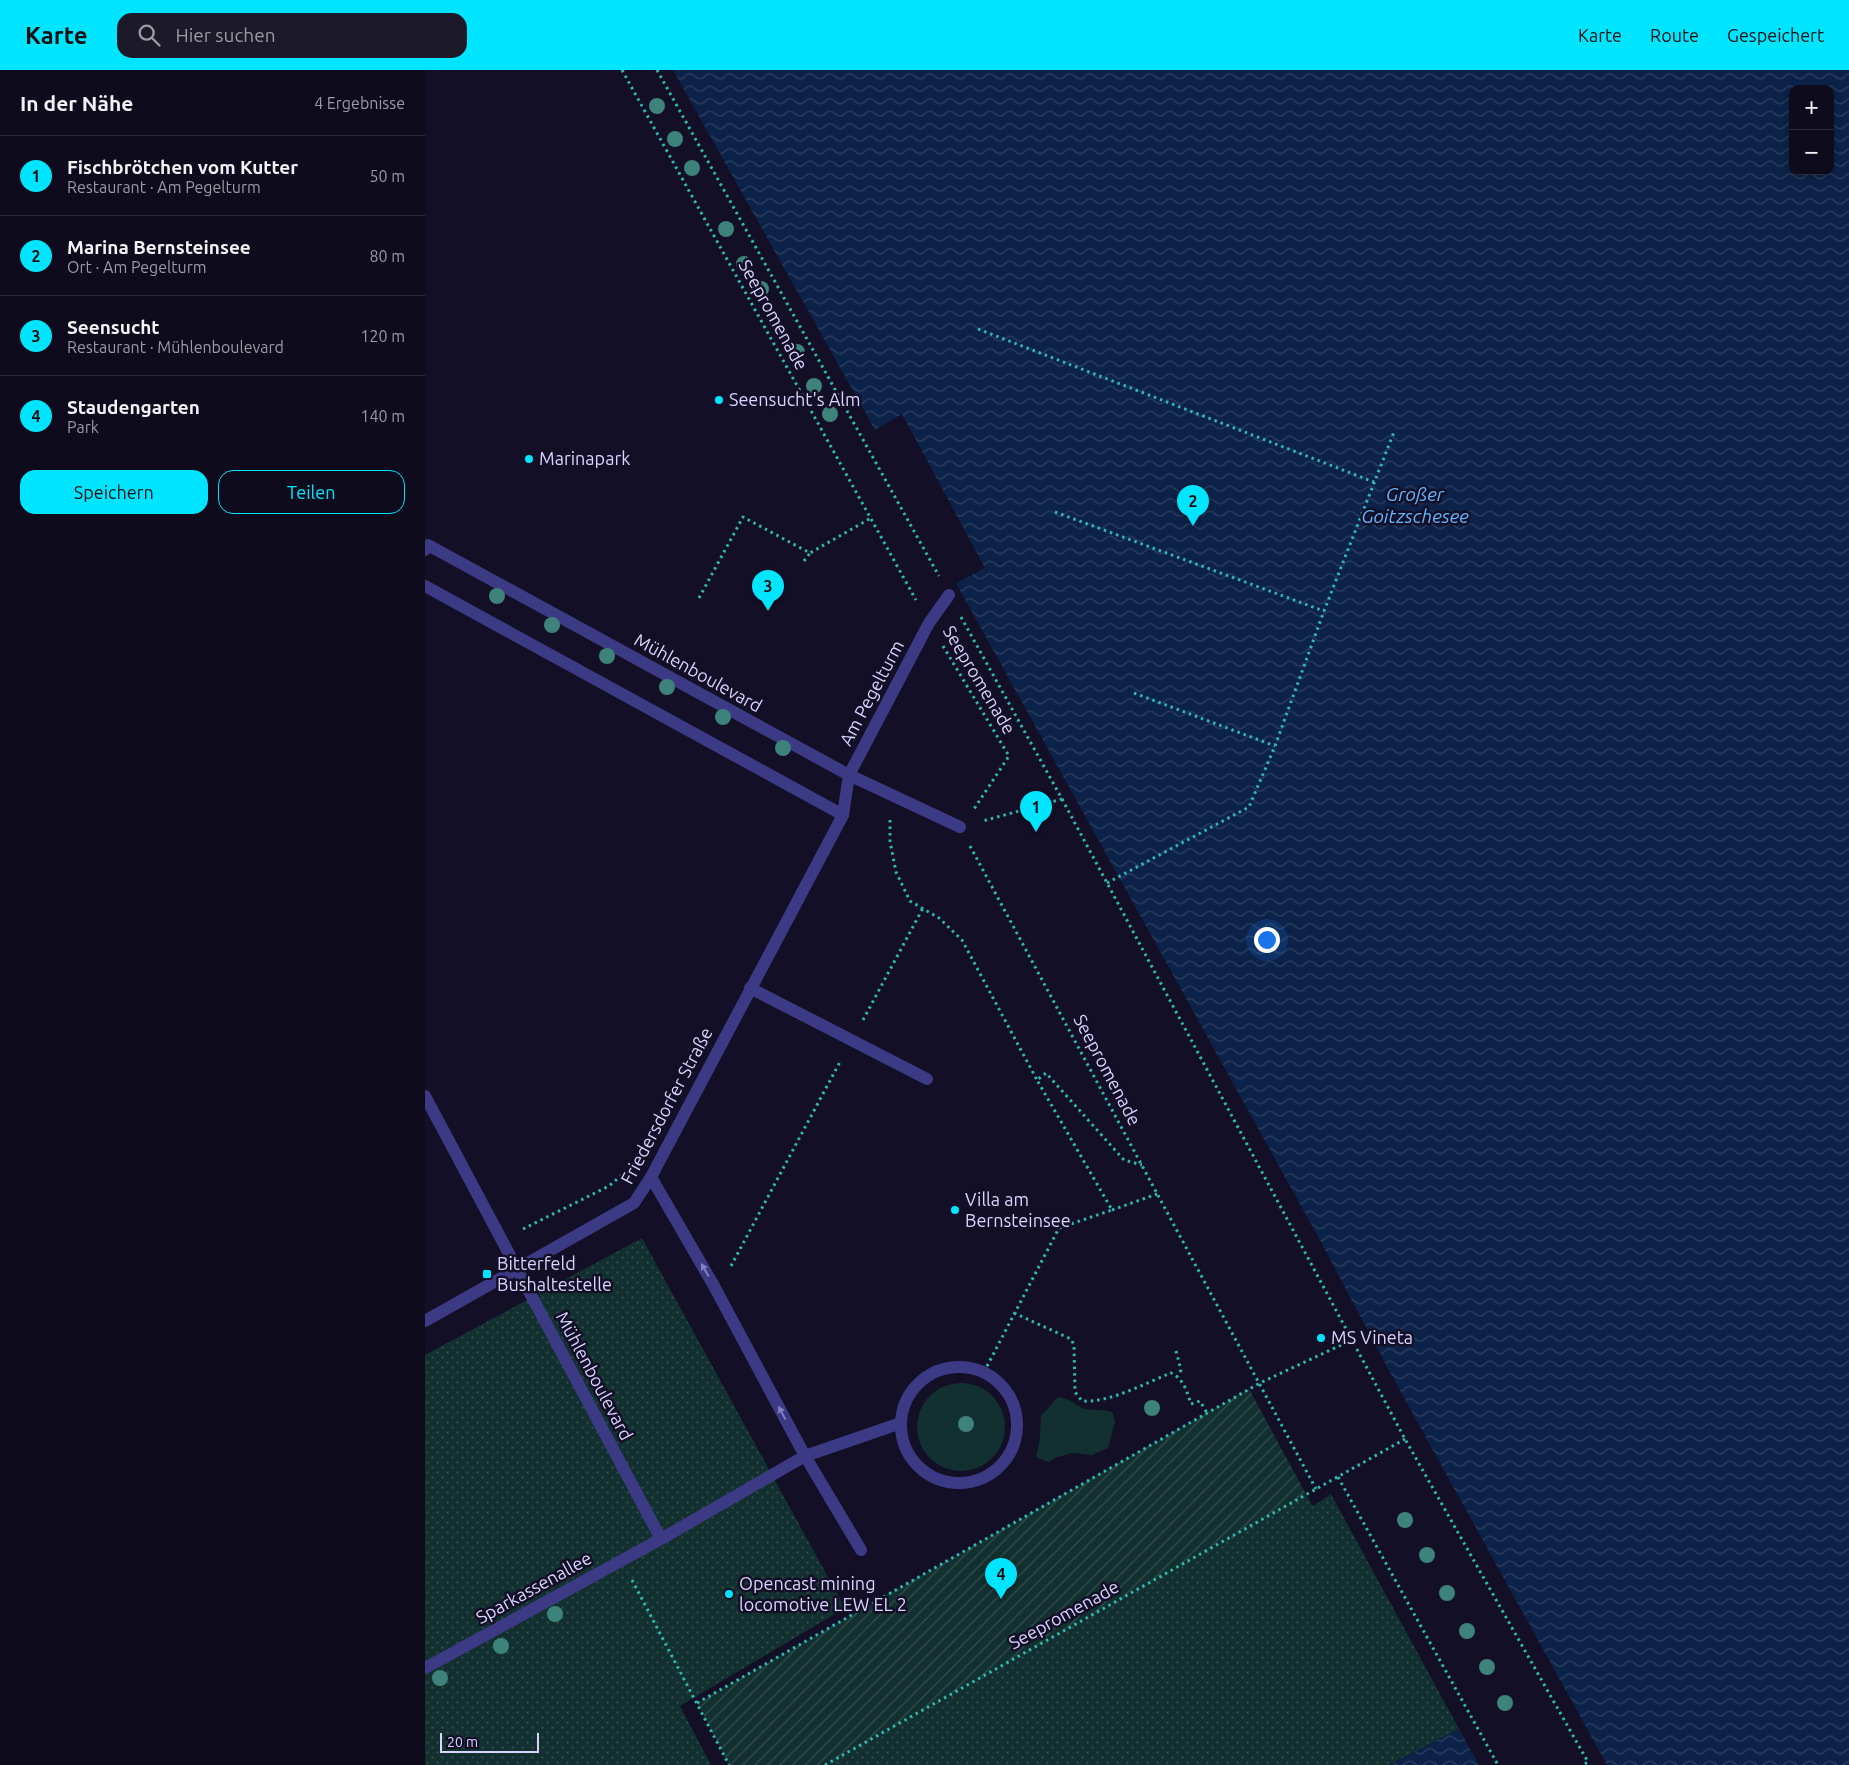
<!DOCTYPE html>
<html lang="de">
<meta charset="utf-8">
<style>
body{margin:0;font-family:Ubuntu,sans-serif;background:#1c1929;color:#f1f3f6}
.controls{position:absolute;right:15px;top:15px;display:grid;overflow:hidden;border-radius:10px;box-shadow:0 2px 8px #0003}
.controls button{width:45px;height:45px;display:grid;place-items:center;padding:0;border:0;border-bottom:1px solid #2e2b3b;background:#0e0b1c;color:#f1f3f6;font:25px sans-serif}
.scale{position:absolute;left:15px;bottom:12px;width:99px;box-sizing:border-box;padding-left:5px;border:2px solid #d9d4ff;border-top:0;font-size:14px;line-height:18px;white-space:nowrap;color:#d9d4ff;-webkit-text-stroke:4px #130f26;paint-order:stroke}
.you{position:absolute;left:841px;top:869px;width:18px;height:18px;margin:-12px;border:4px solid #fff;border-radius:50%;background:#1a73e8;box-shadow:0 0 0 8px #1a73e833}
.badge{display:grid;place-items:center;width:32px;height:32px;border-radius:50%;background:#00e5ff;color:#111;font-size:16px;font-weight:700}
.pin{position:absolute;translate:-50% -41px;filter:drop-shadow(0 1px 2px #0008)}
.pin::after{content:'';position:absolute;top:26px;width:18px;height:15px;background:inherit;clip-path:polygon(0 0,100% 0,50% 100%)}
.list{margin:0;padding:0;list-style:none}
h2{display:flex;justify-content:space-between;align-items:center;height:65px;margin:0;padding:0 20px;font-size:21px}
h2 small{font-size:16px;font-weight:400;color:#9b9ba3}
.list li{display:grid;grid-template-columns:32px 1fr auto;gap:15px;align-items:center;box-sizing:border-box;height:80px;padding:0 20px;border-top:1px solid #2e2b3b}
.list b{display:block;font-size:19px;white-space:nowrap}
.list p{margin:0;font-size:16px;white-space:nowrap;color:#9b9ba3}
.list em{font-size:16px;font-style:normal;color:#9b9ba3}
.actions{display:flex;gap:10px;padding:15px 20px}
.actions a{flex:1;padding:11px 0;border:1px solid #00e5ff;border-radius:15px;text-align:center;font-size:18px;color:#00e5ff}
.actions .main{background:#00e5ff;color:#111}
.icon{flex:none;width:28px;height:28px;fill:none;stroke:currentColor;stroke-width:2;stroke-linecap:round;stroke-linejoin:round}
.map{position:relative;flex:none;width:1424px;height:1695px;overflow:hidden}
header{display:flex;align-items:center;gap:30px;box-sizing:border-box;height:70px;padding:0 25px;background:#00e5ff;color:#111}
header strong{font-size:24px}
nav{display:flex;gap:28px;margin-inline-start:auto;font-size:18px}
.search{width:350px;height:45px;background:#1c1929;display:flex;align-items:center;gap:12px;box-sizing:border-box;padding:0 18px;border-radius:15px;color:#9b9ba3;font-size:19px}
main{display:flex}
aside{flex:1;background:#0e0b1c}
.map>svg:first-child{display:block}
.grass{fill:url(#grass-dots)}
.park{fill:#12302f}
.garden{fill:url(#garden-furrows)}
.water{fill:url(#water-waves);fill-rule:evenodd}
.pier{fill:#130f26}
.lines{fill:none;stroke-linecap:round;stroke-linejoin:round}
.path{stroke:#2fb8b0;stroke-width:3;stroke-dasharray:2.5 4;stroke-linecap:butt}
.service{stroke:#3d3a85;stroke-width:12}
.minor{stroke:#3d3a85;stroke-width:12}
.tree{fill:#3d827b}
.oneway{fill:#837fbc}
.poi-dot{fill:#00e5ff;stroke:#130f26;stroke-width:2}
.labels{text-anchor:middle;stroke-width:5;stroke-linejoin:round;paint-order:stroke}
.street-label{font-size:18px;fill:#d9d4ff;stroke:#130f26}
.poi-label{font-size:18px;fill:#d9d4ff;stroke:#130f26;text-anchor:start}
.water-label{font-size:19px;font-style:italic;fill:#62b6ff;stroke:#130f26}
</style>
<header>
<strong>Karte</strong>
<div class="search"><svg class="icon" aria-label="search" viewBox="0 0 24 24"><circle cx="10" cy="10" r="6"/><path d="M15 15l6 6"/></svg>Hier suchen</div>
<nav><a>Karte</a><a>Route</a><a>Gespeichert</a></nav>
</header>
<main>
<aside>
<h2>In der Nähe<small>4 Ergebnisse</small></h2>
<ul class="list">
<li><span class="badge">1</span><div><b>Fischbrötchen vom Kutter</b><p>Restaurant · Am Pegelturm</p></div><em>50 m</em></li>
<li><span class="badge">2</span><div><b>Marina Bernsteinsee</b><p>Ort · Am Pegelturm</p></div><em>80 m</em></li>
<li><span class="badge">3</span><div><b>Seensucht</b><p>Restaurant · Mühlenboulevard</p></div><em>120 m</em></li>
<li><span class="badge">4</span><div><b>Staudengarten</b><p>Park</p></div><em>140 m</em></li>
</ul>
<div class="actions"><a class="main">Speichern</a><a>Teilen</a></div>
</aside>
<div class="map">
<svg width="1424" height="1695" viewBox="0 0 1424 1695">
<defs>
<pattern id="grass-dots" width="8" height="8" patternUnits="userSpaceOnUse" patternTransform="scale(1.25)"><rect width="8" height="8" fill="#12302f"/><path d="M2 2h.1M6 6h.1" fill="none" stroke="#344d4e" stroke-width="1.8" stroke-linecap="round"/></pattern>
<pattern id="garden-furrows" width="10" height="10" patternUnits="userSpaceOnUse" patternTransform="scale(1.25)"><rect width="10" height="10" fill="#12302f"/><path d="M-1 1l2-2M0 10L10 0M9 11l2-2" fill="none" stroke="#344d4e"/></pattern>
<pattern id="water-waves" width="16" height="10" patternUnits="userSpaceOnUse" patternTransform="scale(1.25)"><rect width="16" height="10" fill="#0c2248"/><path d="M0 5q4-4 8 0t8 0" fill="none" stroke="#2f4163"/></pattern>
</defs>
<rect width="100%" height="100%" fill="#130f26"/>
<!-- grass -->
<g class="grass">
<polygon points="217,1168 420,1538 255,1636 286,1695 0,1695 0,1285"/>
<polygon points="881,1424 888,1436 906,1424 1034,1659 964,1695 400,1695"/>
</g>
<!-- park -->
<g class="park">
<circle cx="536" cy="1357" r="44"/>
<path d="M634 1327C645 1328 650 1336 660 1339 669 1341 679 1338 688 1343L690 1352 683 1378 667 1385 647 1383 630 1388 623 1392 611 1387 615 1368 616 1345C624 1340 626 1332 634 1327Z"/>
</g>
<!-- garden -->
<polygon class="garden" points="824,1319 881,1424 400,1695 304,1695 272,1633"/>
<!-- water -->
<g class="water">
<path d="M248 0H1424V1695H1182L962 1297 891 1163 531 513 560 498 477 344 450 360ZM1368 19H1405V101H1368Z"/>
<polygon points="1034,1659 1054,1695 964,1695"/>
</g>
<!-- pier -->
<polygon class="pier" points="891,1163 962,1297 960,1298 889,1164"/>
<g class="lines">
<!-- path -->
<g class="path">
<polyline points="197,0 491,530"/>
<polyline points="232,0 514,506"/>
<polyline points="553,259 949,412"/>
<polyline points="630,442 899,541"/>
<polyline points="379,491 385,483"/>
<polyline points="274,528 318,447 385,483 446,448"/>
<polyline points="536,547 637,729 558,751"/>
<polyline points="518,576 584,686 549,739"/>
<polyline points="709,623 850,676"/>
<polyline points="637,729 980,1369 1163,1692 1158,1695"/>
<polyline points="465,750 465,771 471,802 485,831 514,848 537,870 612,1010"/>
<polyline points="545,776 891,1419"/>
<polyline points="682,813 824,737 850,676 899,541 969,362"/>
<polyline points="438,950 498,838"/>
<polyline points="687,1140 732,1124"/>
<polyline points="98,1159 184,1116 197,1105"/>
<polyline points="306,1196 416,990"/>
<path d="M589 1243 646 1269 649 1275 650 1322 657 1331C685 1333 720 1313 746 1303 759 1309 762 1322 766 1334L775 1331 782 1343"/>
<polyline points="751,1281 756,1300 753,1306"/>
<polyline points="559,1302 634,1158 687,1140 612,1010 621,1003 699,1090 717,1095"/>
<polyline points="913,1407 1073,1695"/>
<polyline points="207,1510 304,1695"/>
<polyline points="272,1633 835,1313 927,1270"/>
<polyline points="400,1695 980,1369"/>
</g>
<!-- service -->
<g class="service">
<polyline points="0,480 3,475 424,705 535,757"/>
<polyline points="325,918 502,1009"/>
<polyline points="0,1026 236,1469 380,1386 476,1353"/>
<polyline points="226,1107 289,1216 380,1386 436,1480"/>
<circle cx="534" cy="1355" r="58"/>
</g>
<!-- minor -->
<g class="minor">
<polyline points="0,516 418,745"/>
<polyline points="0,1251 209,1133 226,1107 418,745 424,705 504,553 524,525"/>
<polyline points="0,1598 236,1469"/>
</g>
</g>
<!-- trees -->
<g class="tree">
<circle cx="232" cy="36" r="8"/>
<circle cx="250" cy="69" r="8"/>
<circle cx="267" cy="98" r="8"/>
<circle cx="301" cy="159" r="8"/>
<circle cx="319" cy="194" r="8"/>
<circle cx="336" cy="219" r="8"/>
<circle cx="372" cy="282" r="8"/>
<circle cx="389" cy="316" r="8"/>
<circle cx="405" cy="344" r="8"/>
<circle cx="72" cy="526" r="8"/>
<circle cx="127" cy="555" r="8"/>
<circle cx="182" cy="586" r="8"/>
<circle cx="242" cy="617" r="8"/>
<circle cx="298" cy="647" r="8"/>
<circle cx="358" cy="678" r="8"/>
<circle cx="727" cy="1338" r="8"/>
<circle cx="541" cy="1354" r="8"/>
<circle cx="980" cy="1450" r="8"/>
<circle cx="1002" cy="1485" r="8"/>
<circle cx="1022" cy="1523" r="8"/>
<circle cx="130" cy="1544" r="8"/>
<circle cx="1042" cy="1561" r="8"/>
<circle cx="76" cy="1576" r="8"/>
<circle cx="1062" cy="1597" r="8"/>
<circle cx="15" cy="1608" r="8"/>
<circle cx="1080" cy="1633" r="8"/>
</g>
<!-- one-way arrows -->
<defs><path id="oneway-solid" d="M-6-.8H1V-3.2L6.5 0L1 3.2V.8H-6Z" transform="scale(1.25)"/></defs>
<g class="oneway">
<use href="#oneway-solid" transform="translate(280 1200) rotate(-120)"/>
<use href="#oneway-solid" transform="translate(357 1343) rotate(-118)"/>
</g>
<!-- markers -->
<g class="poi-dot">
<circle cx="294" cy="330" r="5"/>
<circle cx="104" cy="389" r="5"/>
<circle cx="530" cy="1140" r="5"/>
<rect x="57" y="1199" width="10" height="10" rx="2.5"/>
<circle cx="896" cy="1268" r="5"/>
<circle cx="304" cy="1524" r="5"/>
</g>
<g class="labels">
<!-- street labels -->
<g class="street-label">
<text transform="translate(348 245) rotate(61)" y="6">Seepromenade</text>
<text transform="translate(273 603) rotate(29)" y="6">Mühlenboulevard</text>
<text transform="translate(554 610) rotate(59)" y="6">Seepromenade</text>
<text transform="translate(447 623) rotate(-62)" y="6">Am Pegelturm</text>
<text transform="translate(682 1000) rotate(62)" y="6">Seepromenade</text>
<text transform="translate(242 1036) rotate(-62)" y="6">Friedersdorfer Straße</text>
<text transform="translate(169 1306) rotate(62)" y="6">Mühlenboulevard</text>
<text transform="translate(109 1518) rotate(-29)" y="6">Sparkassenallee</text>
<text transform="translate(639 1545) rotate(-29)" y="6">Seepromenade</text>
</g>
<!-- poi labels -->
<g class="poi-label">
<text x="304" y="336">Seensucht's Alm</text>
<text x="114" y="395">Marinapark</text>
<text x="540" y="1136">Villa am<tspan x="540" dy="21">Bernsteinsee</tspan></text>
<text x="72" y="1200">Bitterfeld<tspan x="72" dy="21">Bushaltestelle</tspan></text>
<text x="906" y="1274">MS Vineta</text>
<text x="314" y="1520">Opencast mining<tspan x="314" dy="21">locomotive LEW EL 2</tspan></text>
</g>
<!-- water labels -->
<g class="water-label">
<text x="990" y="431">Großer<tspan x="990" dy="22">Goitzschesee</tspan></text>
</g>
</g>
</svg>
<div class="controls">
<button>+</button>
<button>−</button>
</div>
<div class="scale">20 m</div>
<div class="you"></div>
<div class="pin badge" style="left:611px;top:762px">1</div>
<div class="pin badge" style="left:768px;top:456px">2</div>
<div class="pin badge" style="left:343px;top:541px">3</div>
<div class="pin badge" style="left:576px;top:1529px">4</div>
</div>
</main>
